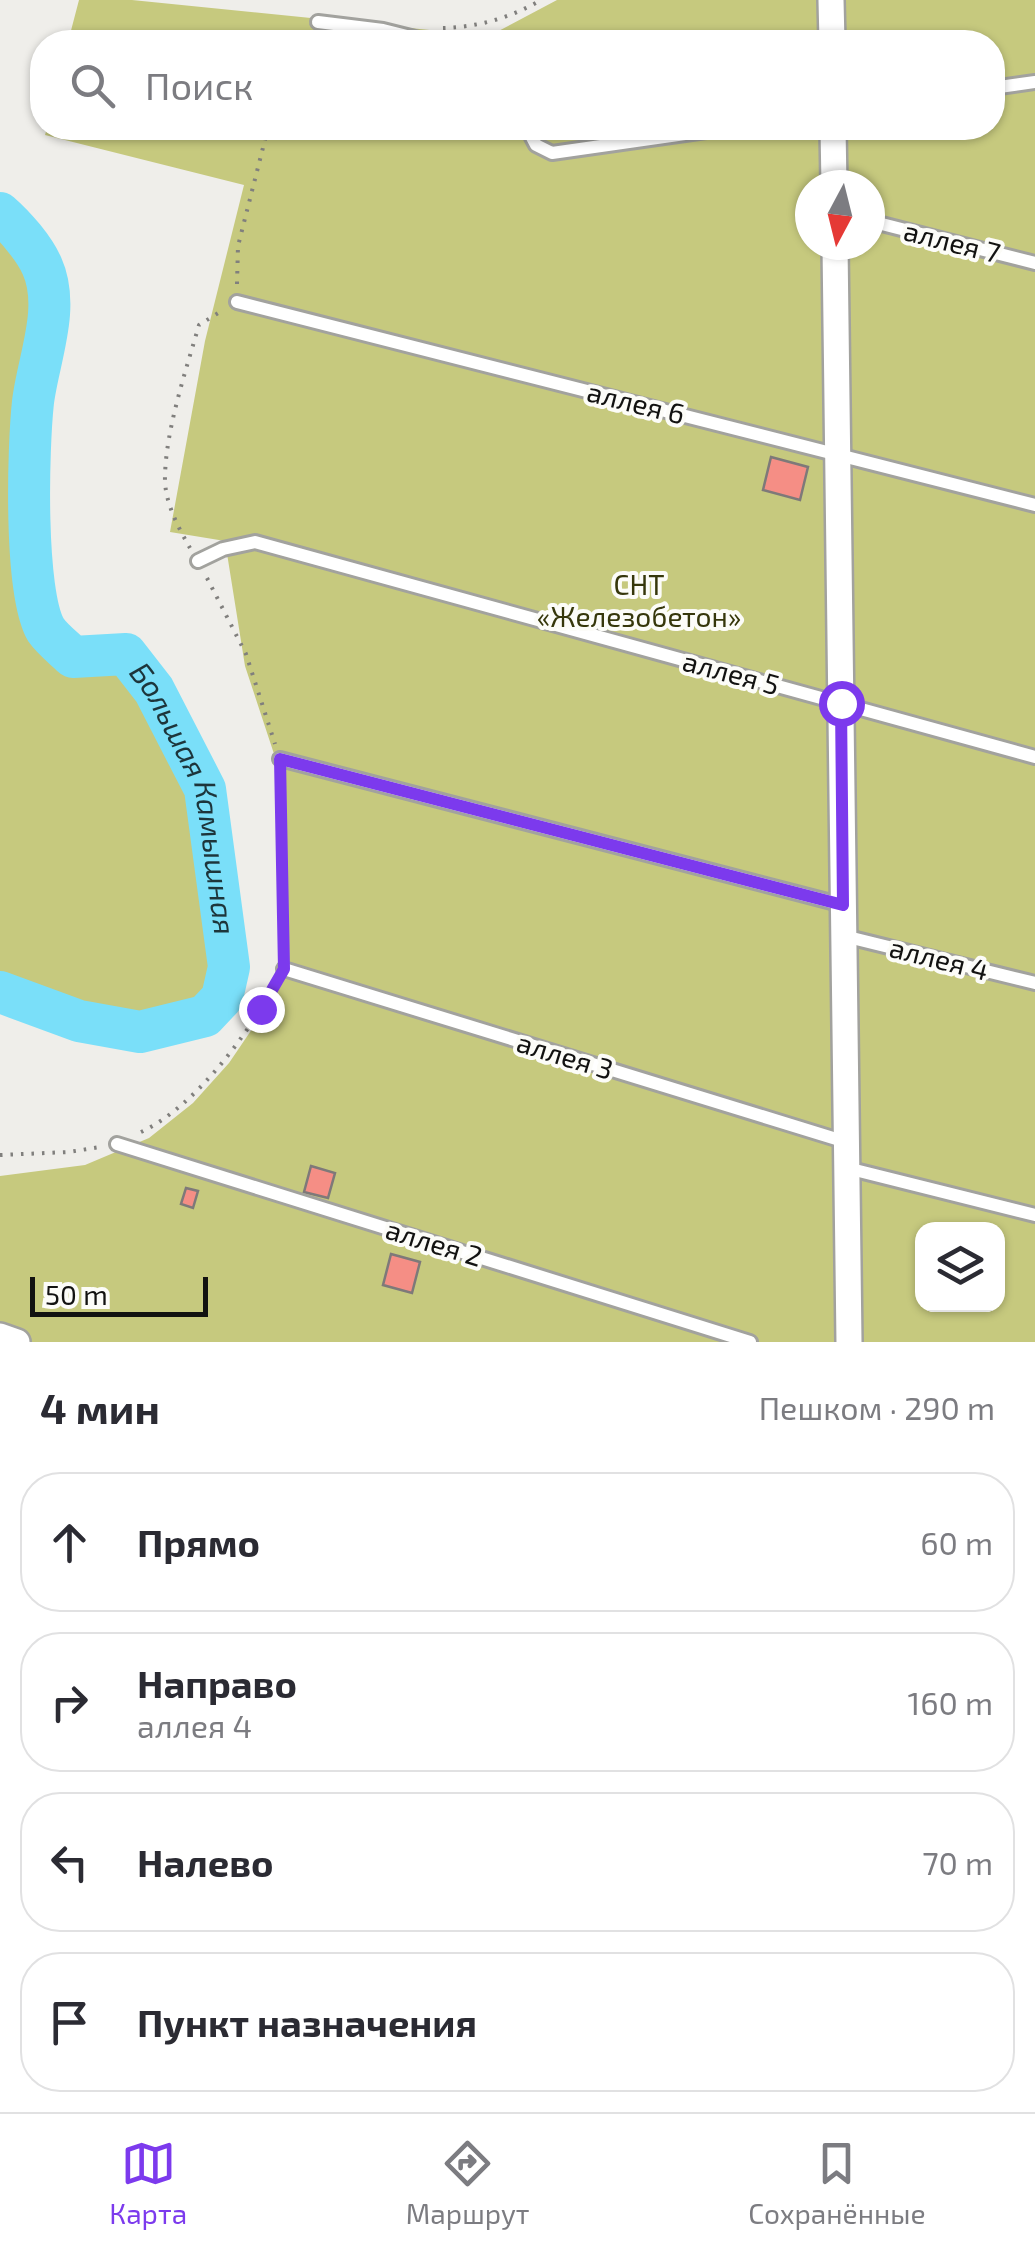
<!DOCTYPE html>
<html lang="ru">
<meta charset="utf-8">
<style>
body{margin:0;font-family:"Exo 2",sans-serif;background:#f7f7f7;color:#2b2b33}
.controls{position:absolute;right:30px;bottom:30px;display:grid;overflow:hidden;border-radius:20px;box-shadow:0 2px 8px #0004}
.controls button{width:90px;height:90px;display:grid;place-items:center;padding:0;border:0;border-bottom:2px solid #e1e1e2;background:#fff;color:#2b2b33;font:50px sans-serif}
.compass{position:absolute;left:795px;top:170px;width:90px;height:90px;border-radius:50%;background:#fff;box-shadow:0 2px 8px #0004;rotate:187deg}
.scale{position:absolute;left:30px;bottom:25px;width:178px;box-sizing:border-box;padding-left:10px;border:5px solid #121211;border-top:0;font-size:28px;line-height:35px;white-space:nowrap;color:#121211;-webkit-text-stroke:8px #fcfcf8;paint-order:stroke}
.stop{position:absolute;width:30px;height:30px;margin:-22px;border:8px solid #7c3aed;border-radius:50%;background:#fff}
.stop.end{background:#7c3aed;border-color:#fff;box-shadow:0 2px 10px #0008}
.list{margin:0;padding:0;list-style:none}
h2{display:flex;justify-content:space-between;align-items:center;height:130px;margin:0;padding:0 40px;font-size:42px}
h2 small{font-size:32px;font-weight:400;color:#7c7c81}
.list li{display:grid;grid-template-columns:65px 1fr auto;gap:30px;align-items:center;box-sizing:border-box;height:140px;margin:0 20px 20px;padding:0 20px;border:2px solid #e1e1e2;border-radius:40px}
.list b{display:block;font-size:38px;white-space:nowrap}
.list p{margin:0;font-size:32px;white-space:nowrap;color:#7c7c81}
.list em{font-size:32px;font-style:normal;color:#7c7c81}
.icon{flex:none;width:55px;height:55px;fill:none;stroke:currentColor;stroke-width:2;stroke-linecap:round;stroke-linejoin:round}
.map{position:relative;flex:none;width:1035px;height:1342px;overflow:hidden}
.search{position:absolute;background:#fff;box-shadow:0 2px 8px #0004;left:30px;right:30px;top:30px;height:110px;display:flex;align-items:center;gap:25px;box-sizing:border-box;padding:0 35px;border-radius:40px;color:#7c7c81;font-size:38px}
.sheet{height:770px;background:#fff}
nav{display:flex;justify-content:space-around;align-items:center;box-sizing:border-box;height:140px;border-top:2px solid #e1e1e2;background:#fff;font-size:28px;color:#7c7c81}
nav a{display:grid;justify-items:center;gap:5px}
nav .on{color:#7c3aed}
.map>svg:first-child{display:block}
.green{fill:#c6c97e;fill-rule:evenodd}
.lines{fill:none;stroke-linecap:round;stroke-linejoin:round}
.river{stroke:#7adff9;stroke-width:42}
.building{fill:#f58e85;stroke:#7e7979;stroke-width:2.5}
.lane-casing{stroke:#a2a29e;stroke-width:18}
.street-casing{stroke:#a2a29e;stroke-width:30}
.path{stroke:#807f7d;stroke-width:4;stroke-dasharray:2.5 8;stroke-linecap:butt}
.lane{stroke:#fff;stroke-width:12}
.street{stroke:#fff;stroke-width:25}
.route{stroke:#7c3aed;stroke-width:12}
.labels{text-anchor:middle;stroke-width:8;stroke-linejoin:round;paint-order:stroke}
.street-label{font-size:28px;fill:#121211;stroke:#fcfcf8}
.park-label{font-size:28px;fill:#36370b;stroke:#fcfcf8}
.water-label{font-size:30px;font-style:italic;fill:#1d353b;stroke:#fcfcf8}
</style>
<div class="map">
<svg width="1035" height="1342" viewBox="0 0 1035 1342">
<rect width="100%" height="100%" fill="#efeeea"/>
<!-- green -->
<g class="green">
<path d="M79 0H132L489 36 557 0H1035V1342H0V1176L85 1165 149 1138 193 1103 229 1063 276 994 288 916 277 763 245 666 225 541 170 532 205 341 244 185 45 135 47 128H992V42H68ZM810 185H870V245H810ZM922 1230H998V1304H922Z"/>
<path d="M0 213C15 226 34 248 42 266 61 308 38 360 33 402 28 448 24 593 46 630 53 640 65 649 73 657L126 654 154 690 205 789 229 967 222 998 205 1016 140 1032 79 1021 0 992Z"/>
</g>
<g class="lines">
<!-- river -->
<path class="river" id="s1" d="M0 213C15 226 34 248 42 266 61 308 38 360 33 402 28 448 24 593 46 630 53 640 65 649 73 657L126 654 154 690 205 789 229 967 222 998 205 1016 140 1032 79 1021 0 992"/>
</g>
<!-- building -->
<g class="building">
<polygon points="771,457 808,467 800,500 763,490"/>
<polygon points="311,1166 335,1173 328,1198 304,1192"/>
<polygon points="186,1188 198,1191 193,1208 181,1204"/>
<polygon points="391,1254 420,1262 412,1293 383,1285"/>
</g>
<g class="lines">
<!-- lane casing -->
<g class="lane-casing">
<g id="lane">
<polyline points="318,22 383,30 431,42"/>
<polyline points="992,88 1035,82"/>
<polyline points="527,128 536,145 552,153 727,128"/>
<polyline points="870,221 1035,263"/>
<polyline points="237,302 1035,505"/>
<polyline points="198,561 223,549 255,542 1035,757"/>
<polyline points="280,759 843,905"/>
<polyline points="844,936 1035,983"/>
<polyline points="284,969 846,1142"/>
<polyline points="117,1144 750,1342"/>
<polyline points="847,1168 1035,1215"/>
</g>
</g>
<!-- street casing -->
<g class="street-casing">
<g id="street">
<polyline points="831,0 832,42"/>
<polyline points="833,128 834,185"/>
<polyline points="835,245 849,1342"/>
<polyline points="0,1336 17,1342"/>
</g>
</g>
<!-- path -->
<g class="path">
<path d="M443 28C478 27 510 18 541 0"/>
<polyline points="294,42 303,32"/>
<polyline points="237,284 238,246 268,128"/>
<path d="M190 548C178 527 164 501 165 476 166 429 186 370 199 325L223 310"/>
<polyline points="207,578 246,654 275,744"/>
<polyline points="280,778 284,954"/>
<path d="M141 1132C196 1106 245 1037 275 986"/>
<polyline points="0,1155 69,1152 100,1147"/>
</g>
<!-- lane -->
<use href="#lane" class="lane"/>
<!-- street -->
<use href="#street" class="street"/>
</g>
<g class="lines">
<!-- route -->
<polyline class="route" points="261,1009 284,969 280,759 843,905 841,703"/>
</g>
<g class="labels">
<!-- street labels -->
<g class="street-label">
<text transform="translate(952 242) rotate(14)" y="10">аллея 7</text>
<text transform="translate(636 403) rotate(14)" y="10">аллея 6</text>
<text transform="translate(731 673) rotate(15)" y="10">аллея 5</text>
<text transform="translate(939 959) rotate(14)" y="10">аллея 4</text>
<text transform="translate(565 1056) rotate(17)" y="10">аллея 3</text>
<text transform="translate(434 1243) rotate(17)" y="10">аллея 2</text>
</g>
<!-- park labels -->
<g class="park-label">
<text x="639" y="595">СНТ<tspan x="639" dy="32">«Железобетон»</tspan></text>
</g>
<!-- water labels -->
<g class="water-label">
<text dy="10" stroke="none"><textPath href="#s1" startOffset="688">Большая Камышная</textPath></text>
</g>
</g>
</svg>
<div class="controls">
<button><svg class="icon" aria-label="layers" viewBox="0 0 24 24"><path d="M12 4l9 5-9 5-9-5zM3 14l9 5 9-5"/></svg></button>
</div>
<svg class="compass" viewBox="-18 -18 36 36"><path d="M0-13l5 13h-10z" fill="#e53935"/><path d="M0 13l5-13h-10z" fill="#7c7c81"/></svg>
<div class="scale">50 m</div>
<div class="stop" style="left:841px;top:703px"></div>
<div class="stop end" style="left:261px;top:1009px"></div>
<div class="search"><svg class="icon" aria-label="search" viewBox="0 0 24 24"><circle cx="10" cy="10" r="6"/><path d="M15 15l6 6"/></svg>Поиск</div>
</div>
<section class="sheet">
<h2>4 мин<small>Пешком · 290 m</small></h2>
<ul class="list">
<li><svg class="icon" aria-label="ahead" viewBox="0 0 24 24"><path d="M12 20V5M6 11l6-6 6 6"/></svg><div><b>Прямо</b></div><em>60 m</em></li>
<li><svg class="icon" aria-label="right" viewBox="0 0 24 24"><path d="M7 20v-9h11M14 6l5 5-5 5"/></svg><div><b>Направо</b><p>аллея 4</p></div><em>160 m</em></li>
<li><svg class="icon" aria-label="left" viewBox="0 0 24 24"><path d="M17 20v-9H6M10 6l-5 5 5 5"/></svg><div><b>Налево</b></div><em>70 m</em></li>
<li><svg class="icon" aria-label="arrive" viewBox="0 0 24 24"><path d="M6 21V4h12l-3 4 3 4H6"/></svg><div><b>Пункт назначения</b></div></li>
</ul>
</section>
<nav>
<a class="on"><svg class="icon" aria-label="map" viewBox="0 0 24 24"><path d="M3 6l6-2 6 2 6-2v14l-6 2-6-2-6 2zM9 4v14M15 6v14"/></svg>Карта</a>
<a><svg class="icon" aria-label="directions" viewBox="0 0 24 24"><path d="M12 3l9 9-9 9-9-9zM9 14v-3h6M13 9l2 2-2 2"/></svg>Маршрут</a>
<a><svg class="icon" aria-label="saved" viewBox="0 0 24 24"><path d="M7 4h10v16l-5-4-5 4z"/></svg>Сохранённые</a>
</nav>
